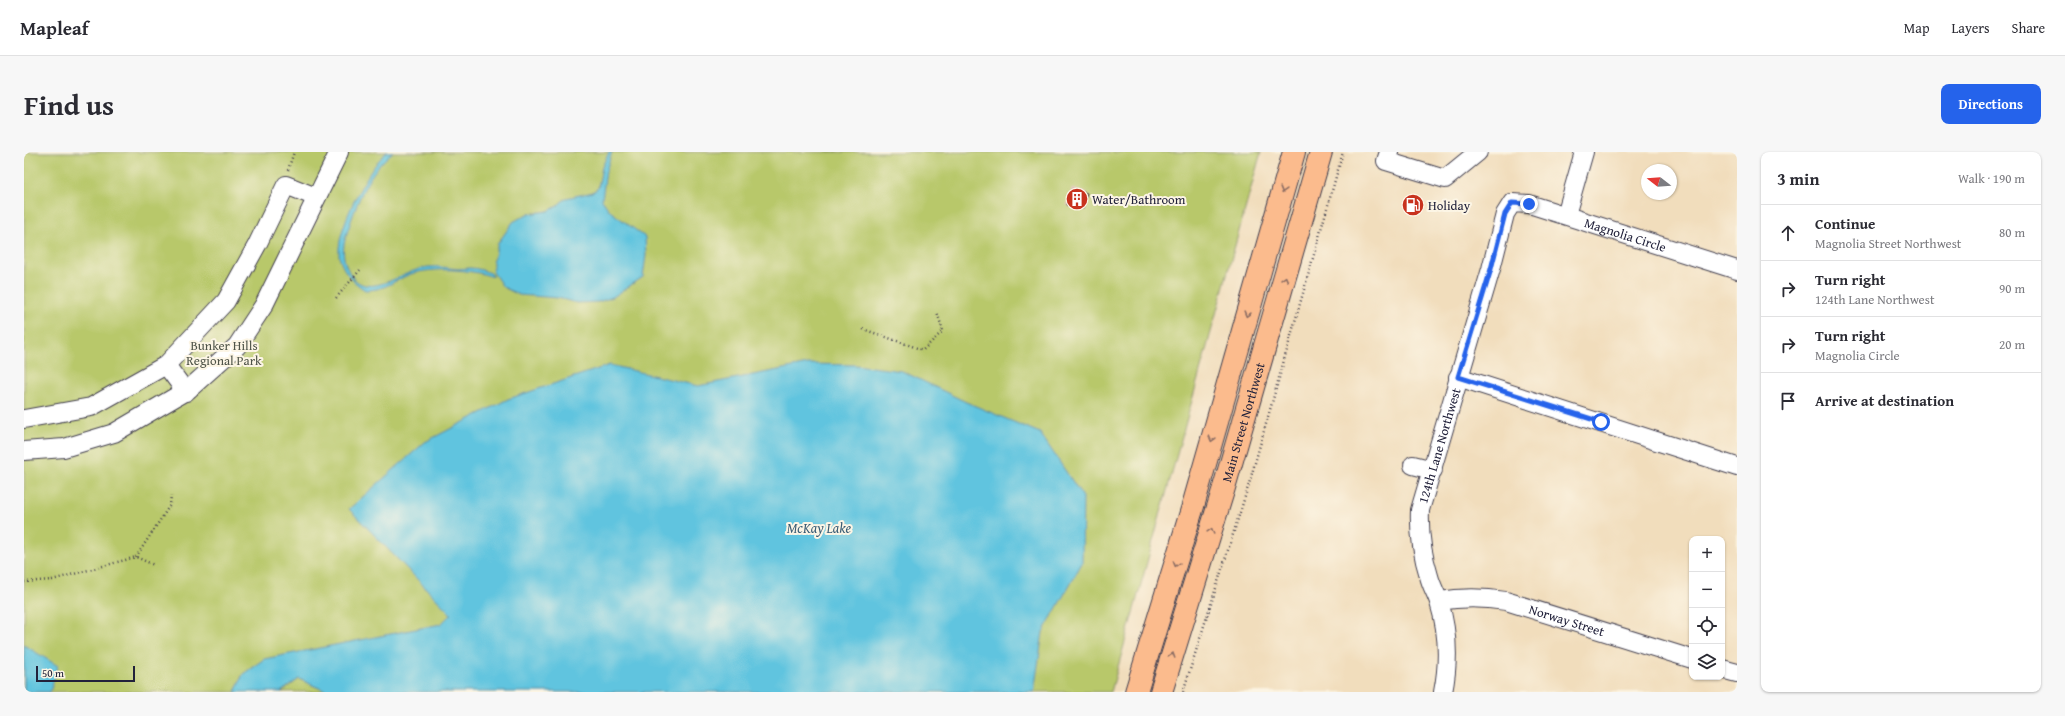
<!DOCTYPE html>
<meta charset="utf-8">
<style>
body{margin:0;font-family:"Gentium Book Plus",serif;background:#f7f7f7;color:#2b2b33}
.controls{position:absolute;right:12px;bottom:12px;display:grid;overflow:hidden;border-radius:8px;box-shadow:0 1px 3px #0004}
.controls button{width:36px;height:36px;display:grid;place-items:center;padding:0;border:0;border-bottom:1px solid #e1e1e2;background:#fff;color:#2b2b33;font:20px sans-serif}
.compass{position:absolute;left:1617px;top:12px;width:36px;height:36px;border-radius:50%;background:#fff;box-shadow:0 1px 3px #0004;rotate:287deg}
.scale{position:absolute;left:12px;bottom:10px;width:99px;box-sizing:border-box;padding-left:4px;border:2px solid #22223b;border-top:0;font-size:11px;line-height:14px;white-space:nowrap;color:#22223b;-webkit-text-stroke:3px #fcf5e5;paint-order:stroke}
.stop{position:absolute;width:12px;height:12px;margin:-9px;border:3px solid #2563eb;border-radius:50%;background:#fff}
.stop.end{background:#2563eb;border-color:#fff;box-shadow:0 1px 4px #0008}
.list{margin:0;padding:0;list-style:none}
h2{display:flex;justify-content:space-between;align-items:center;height:52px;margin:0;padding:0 16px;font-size:17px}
h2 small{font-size:13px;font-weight:400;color:#7c7c81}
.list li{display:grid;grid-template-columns:26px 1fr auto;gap:12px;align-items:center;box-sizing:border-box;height:56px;padding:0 16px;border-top:1px solid #e1e1e2}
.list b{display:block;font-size:15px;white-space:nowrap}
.list p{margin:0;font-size:13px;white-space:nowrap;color:#7c7c81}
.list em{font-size:13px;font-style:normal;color:#7c7c81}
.icon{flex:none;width:22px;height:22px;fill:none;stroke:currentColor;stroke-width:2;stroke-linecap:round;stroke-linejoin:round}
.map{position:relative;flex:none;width:1713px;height:540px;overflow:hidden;border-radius:8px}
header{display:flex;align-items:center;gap:24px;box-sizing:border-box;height:56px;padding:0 20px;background:#fff;border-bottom:1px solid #e1e1e2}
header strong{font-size:19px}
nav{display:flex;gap:22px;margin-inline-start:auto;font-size:14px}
.intro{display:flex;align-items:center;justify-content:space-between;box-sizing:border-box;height:96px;padding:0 24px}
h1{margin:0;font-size:28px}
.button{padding:10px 18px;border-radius:8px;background:#2563eb;color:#fff;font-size:14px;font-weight:700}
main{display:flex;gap:24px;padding:0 24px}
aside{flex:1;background:#fff;border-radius:8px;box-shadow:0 1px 3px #0004}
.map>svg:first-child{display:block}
.green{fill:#b8c86a;stroke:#6d7552}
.water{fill:#61c4df;stroke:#42738d}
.building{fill:#e1a9bc}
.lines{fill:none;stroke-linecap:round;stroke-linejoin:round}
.minor-casing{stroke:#413e4e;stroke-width:20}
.major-casing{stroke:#413e4e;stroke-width:24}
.path{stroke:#413e4e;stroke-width:2.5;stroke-dasharray:1 3;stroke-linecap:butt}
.minor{stroke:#fff;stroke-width:18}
.major{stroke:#fbbb8d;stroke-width:22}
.oneway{stroke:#8e6e64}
.route{stroke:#2563eb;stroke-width:5}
.labels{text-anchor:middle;stroke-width:4;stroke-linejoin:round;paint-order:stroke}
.poi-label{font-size:13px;fill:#22223b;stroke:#fcf5e5;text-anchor:start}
.street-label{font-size:13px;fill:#22223b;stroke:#fcf5e5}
.park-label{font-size:13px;fill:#4f5449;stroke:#fcf5e5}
.water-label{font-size:14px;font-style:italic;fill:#385b74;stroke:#fcf5e5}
</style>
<header>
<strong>Mapleaf</strong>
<nav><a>Map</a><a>Layers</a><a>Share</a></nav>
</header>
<div class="intro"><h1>Find us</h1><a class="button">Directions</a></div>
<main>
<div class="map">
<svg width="1713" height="540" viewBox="0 0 1713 540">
<rect width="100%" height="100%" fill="#fcf5e5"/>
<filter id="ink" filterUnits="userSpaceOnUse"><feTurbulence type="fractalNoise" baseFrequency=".025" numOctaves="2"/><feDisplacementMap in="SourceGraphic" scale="8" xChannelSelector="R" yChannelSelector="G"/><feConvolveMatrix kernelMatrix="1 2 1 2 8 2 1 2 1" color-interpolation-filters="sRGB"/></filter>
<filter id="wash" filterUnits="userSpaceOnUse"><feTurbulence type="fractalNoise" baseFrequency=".012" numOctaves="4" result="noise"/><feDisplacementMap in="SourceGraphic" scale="16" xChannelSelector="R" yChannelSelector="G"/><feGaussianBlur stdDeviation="0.9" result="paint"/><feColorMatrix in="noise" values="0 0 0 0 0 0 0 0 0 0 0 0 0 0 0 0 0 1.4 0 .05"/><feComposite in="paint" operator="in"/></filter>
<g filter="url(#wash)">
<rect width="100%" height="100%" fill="#f1ddbc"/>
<!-- green -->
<g class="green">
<polygon points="0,0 1237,0 1087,540 990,540 219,522 211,540 0,540"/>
<polygon points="275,527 303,539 304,540 257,540"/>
</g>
<!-- water -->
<g class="water">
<path d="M363 0H369C344 20 334 48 324 78 319 92 317 104 324 118 341 153 378 118 404 115 414 114 424 116 434 117 438 117 442 116 446 116 453 116 461 119 467 121L469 125C448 117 408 115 387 122 368 129 363 138 341 138 329 130 321 122 316 108 308 84 344 15 363 0Z"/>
<polygon points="585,0 588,0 582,19 578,48 586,59 621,85 622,103 619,125 589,145 574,150 553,151 534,146 495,143 479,135 469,120 469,111 474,91 489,70 503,62 524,59 532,55 542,46 569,40 574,36 578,15"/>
<polygon points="784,212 832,213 878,219 942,250 1016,281 1059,345 1058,411 1019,480 1010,540 304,540 275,527 257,540 211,540 219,522 240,507 417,472 427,462 325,357 401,290 484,247 586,213 674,234"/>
<polygon points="0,493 34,514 26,540 0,540"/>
</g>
<g id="blocks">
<!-- building -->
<polygon class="building" points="1048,37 1063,41 1059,57 1043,53"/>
</g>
</g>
<g filter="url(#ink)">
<use href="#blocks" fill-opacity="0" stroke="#413e4e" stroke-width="1"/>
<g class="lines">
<!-- minor casing -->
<g class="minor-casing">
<g id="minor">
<polyline points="1365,0 1362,9 1421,27 1454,0"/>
<polyline points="1542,63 1560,0"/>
<polyline points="142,213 162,240"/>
<polyline points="1434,225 1713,315"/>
<polyline points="0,267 67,255 142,213 202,149 233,93 262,33 292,45"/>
<polyline points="0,299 40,296 90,281 165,237 213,194 240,153 315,0"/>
<polyline points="1389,313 1409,318"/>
<path id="s1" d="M1415 449C1438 445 1458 445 1482 449L1668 507"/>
<polyline points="1698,517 1713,521"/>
<path id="s2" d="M1419 540C1425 510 1424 479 1415 450 1412 441 1407 433 1405 424 1398 402 1395 381 1396 358L1467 117 1481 62 1488 51 1505 52 1713 118"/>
</g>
</g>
<!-- major casing -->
<g class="major-casing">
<g id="major">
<polyline points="1112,540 1169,354 1270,0"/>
<path id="s3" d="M1137 540 1199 339 1297 0"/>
</g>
</g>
<!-- path -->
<g class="path">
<polyline points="264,18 270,0"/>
<polyline points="312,146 336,118"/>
<polyline points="839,177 899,198 919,179 913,160"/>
<polyline points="112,405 146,353 147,343"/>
<polyline points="0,430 28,428 112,405 130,413"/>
<polyline points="1159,540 1225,332 1319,0"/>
</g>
<!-- minor -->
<use href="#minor" class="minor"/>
<!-- major -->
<use href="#major" class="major"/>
</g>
<!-- one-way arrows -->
<defs><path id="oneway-chevron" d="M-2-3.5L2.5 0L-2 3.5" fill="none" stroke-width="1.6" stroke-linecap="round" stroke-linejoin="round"/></defs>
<g class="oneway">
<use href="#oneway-chevron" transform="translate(1259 38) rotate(106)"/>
<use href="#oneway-chevron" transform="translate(1261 127) rotate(-74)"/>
<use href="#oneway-chevron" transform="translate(1223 162) rotate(106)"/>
<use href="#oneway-chevron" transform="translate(1188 287) rotate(106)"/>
<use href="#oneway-chevron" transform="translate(1187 379) rotate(-73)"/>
<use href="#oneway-chevron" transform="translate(1152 412) rotate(106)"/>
<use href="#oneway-chevron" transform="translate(1148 503) rotate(-73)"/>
</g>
</g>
<g class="lines" filter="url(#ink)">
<!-- route -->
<polyline class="route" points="1505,52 1488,51 1481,62 1467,117 1434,225 1577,270"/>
</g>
<!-- icons -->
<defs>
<g id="building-disc" transform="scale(1.15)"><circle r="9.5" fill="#c8321e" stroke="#fcf5e5"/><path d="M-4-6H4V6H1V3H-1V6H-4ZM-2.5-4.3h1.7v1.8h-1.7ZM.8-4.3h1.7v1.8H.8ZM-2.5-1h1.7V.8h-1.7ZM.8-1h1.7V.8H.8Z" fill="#fff"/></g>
<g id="fuel-disc" transform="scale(1.15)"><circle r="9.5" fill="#c8321e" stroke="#fcf5e5"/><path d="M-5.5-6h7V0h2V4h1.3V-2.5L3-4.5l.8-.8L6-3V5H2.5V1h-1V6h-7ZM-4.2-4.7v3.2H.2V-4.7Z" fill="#fff"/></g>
</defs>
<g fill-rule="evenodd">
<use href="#building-disc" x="1053" y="47"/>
<use href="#fuel-disc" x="1389" y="53"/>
</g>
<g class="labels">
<!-- poi labels -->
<g class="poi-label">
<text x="1068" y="52">Water/Bathroom</text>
<text x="1404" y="58">Holiday</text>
</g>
<!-- street labels -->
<g class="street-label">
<text dy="5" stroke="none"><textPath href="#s2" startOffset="625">Magnolia Circle</textPath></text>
<text dy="5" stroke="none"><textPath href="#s3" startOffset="282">Main Street Northwest</textPath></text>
<text dy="5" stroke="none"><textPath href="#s2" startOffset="253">124th Lane Northwest</textPath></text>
<text dy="5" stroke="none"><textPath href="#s1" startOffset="131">Norway Street</textPath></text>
</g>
<!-- park labels -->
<g class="park-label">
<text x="200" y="198">Bunker Hills<tspan x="200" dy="15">Regional Park</tspan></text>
</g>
<!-- water labels -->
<g class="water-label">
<text x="795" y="381">McKay Lake</text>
</g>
</g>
</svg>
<div class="controls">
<button>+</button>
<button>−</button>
<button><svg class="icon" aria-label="locate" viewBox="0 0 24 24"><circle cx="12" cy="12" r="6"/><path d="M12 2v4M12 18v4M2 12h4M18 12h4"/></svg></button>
<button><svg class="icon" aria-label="layers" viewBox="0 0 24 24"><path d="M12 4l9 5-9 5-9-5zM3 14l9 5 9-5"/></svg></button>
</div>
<svg class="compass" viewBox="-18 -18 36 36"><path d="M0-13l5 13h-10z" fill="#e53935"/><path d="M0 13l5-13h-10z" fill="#7c7c81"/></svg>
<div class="scale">50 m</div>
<div class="stop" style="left:1577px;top:270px"></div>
<div class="stop end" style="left:1505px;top:52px"></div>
</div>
<aside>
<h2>3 min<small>Walk · 190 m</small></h2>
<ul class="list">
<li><svg class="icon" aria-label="ahead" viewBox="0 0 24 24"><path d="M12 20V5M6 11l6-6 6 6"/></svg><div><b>Continue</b><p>Magnolia Street Northwest</p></div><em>80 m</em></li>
<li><svg class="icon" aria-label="right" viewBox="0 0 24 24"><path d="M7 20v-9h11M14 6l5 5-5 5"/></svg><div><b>Turn right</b><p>124th Lane Northwest</p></div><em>90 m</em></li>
<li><svg class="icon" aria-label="right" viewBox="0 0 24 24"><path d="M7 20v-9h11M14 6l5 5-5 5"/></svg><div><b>Turn right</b><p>Magnolia Circle</p></div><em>20 m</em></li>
<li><svg class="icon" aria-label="arrive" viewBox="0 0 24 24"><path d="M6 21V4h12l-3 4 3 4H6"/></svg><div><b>Arrive at destination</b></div></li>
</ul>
</aside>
</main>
